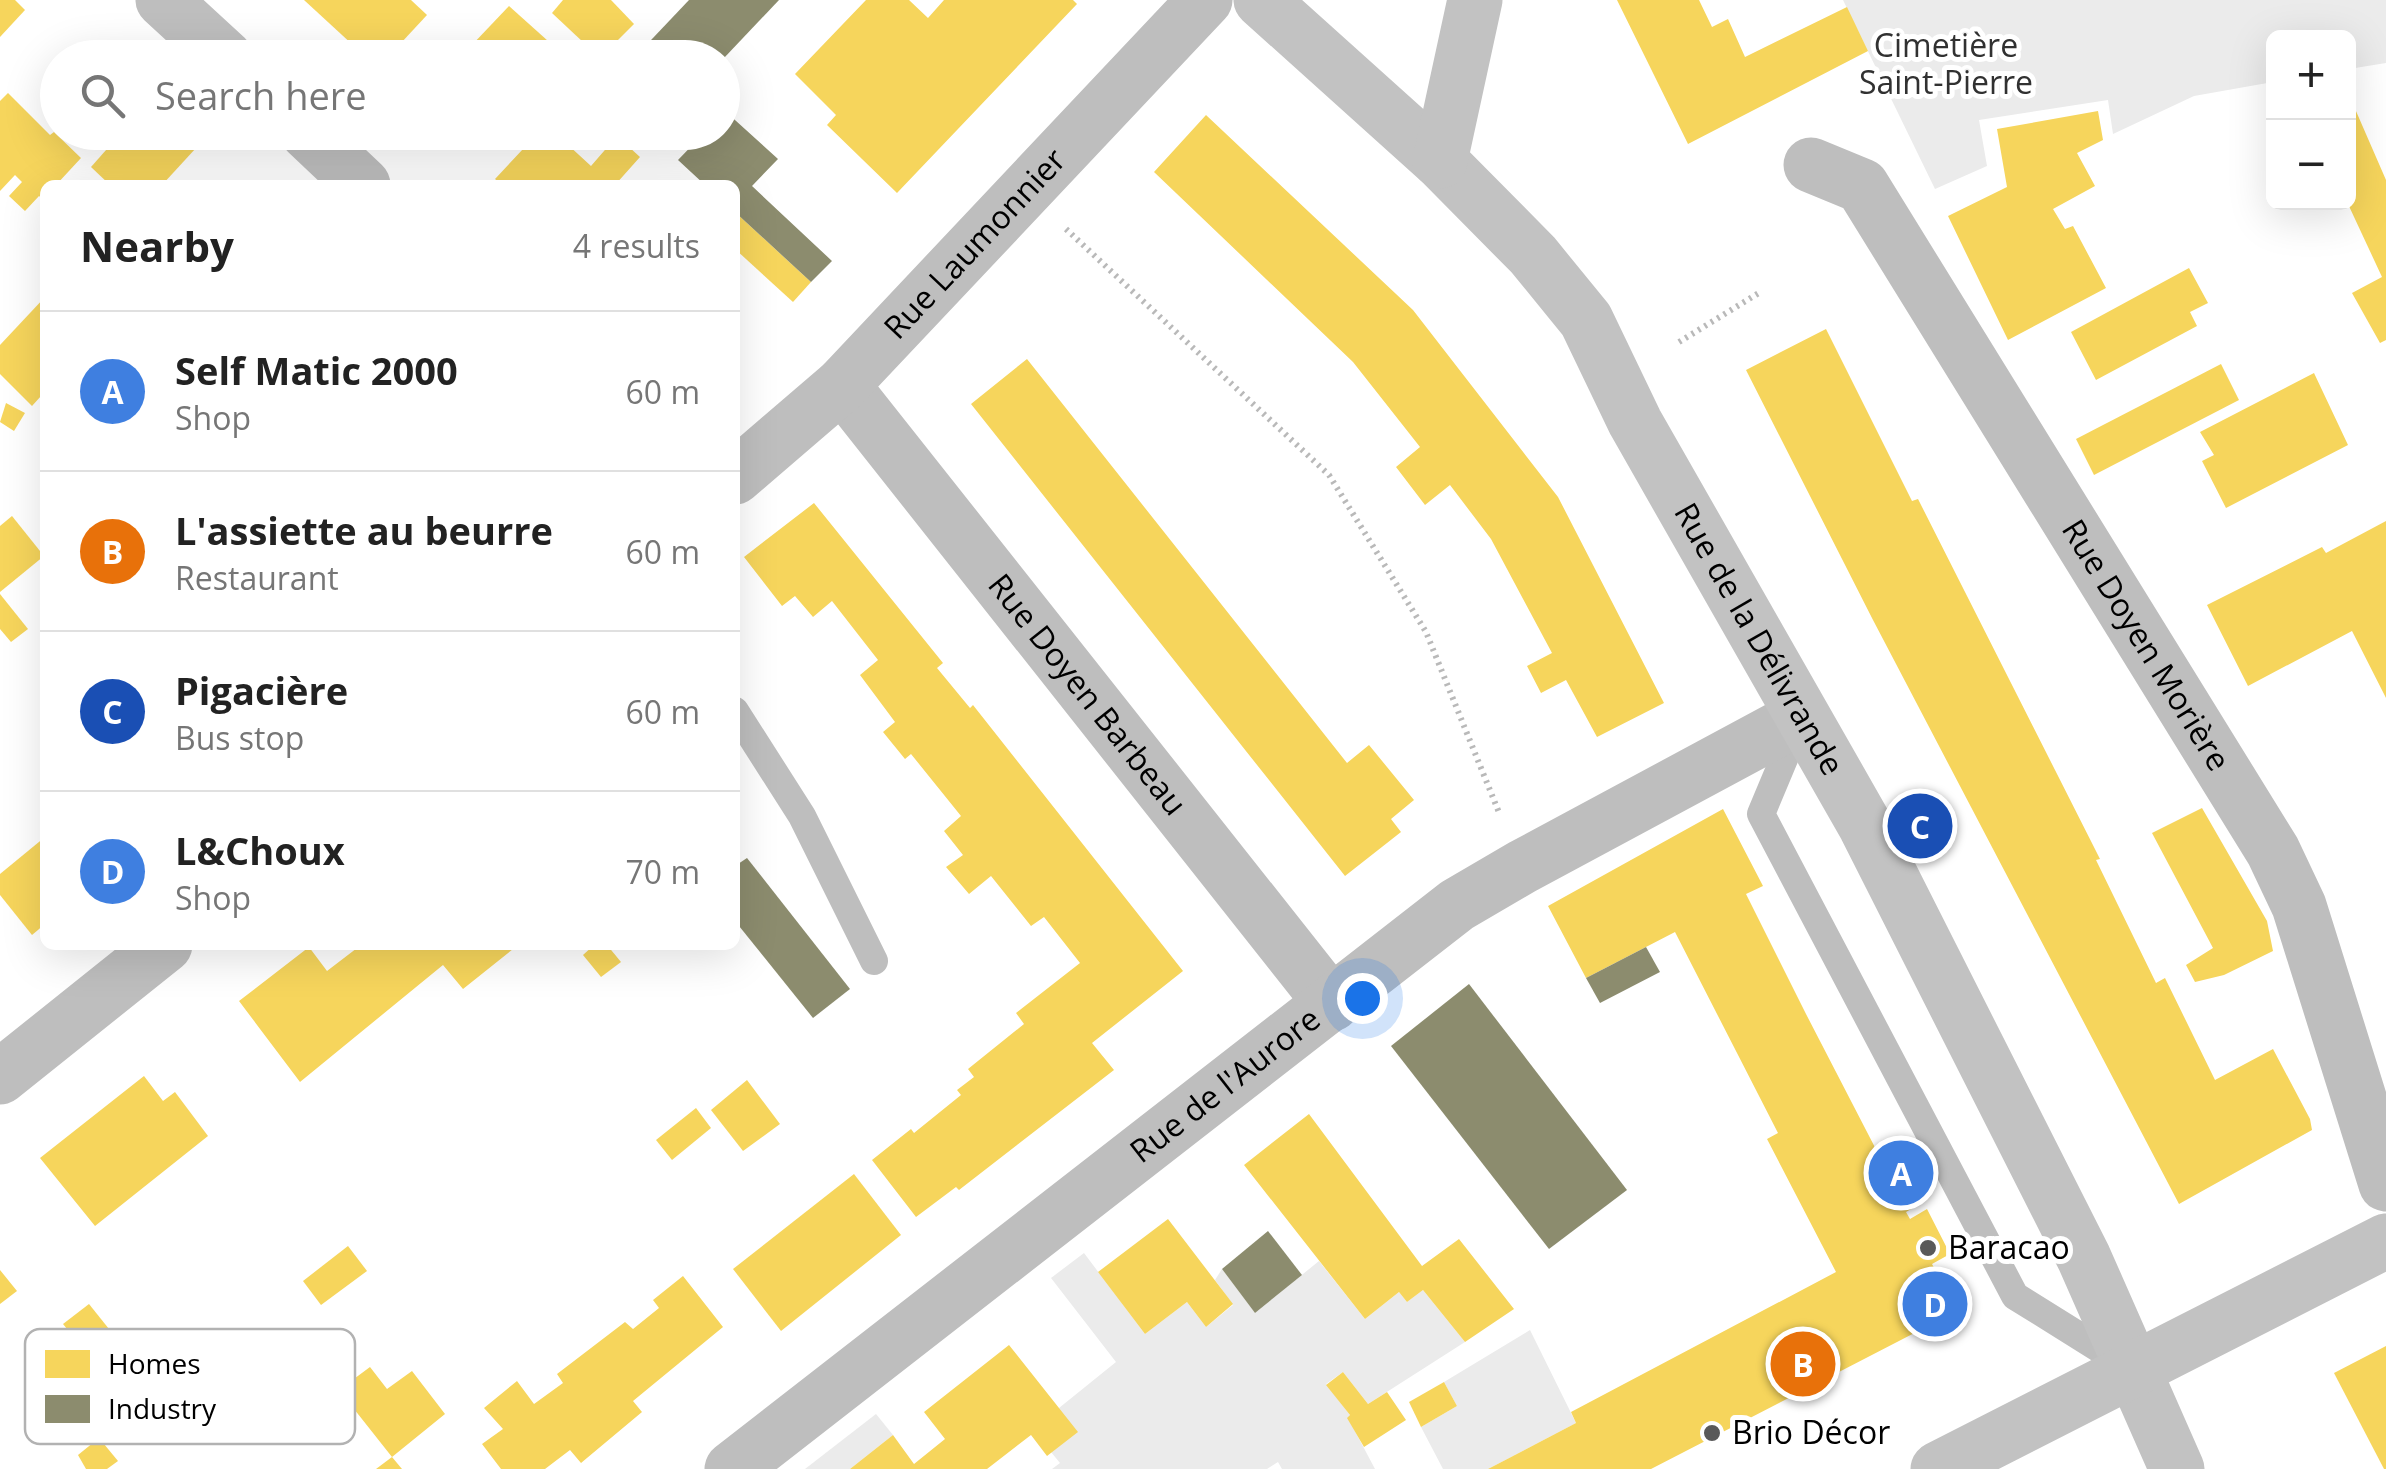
<!DOCTYPE html>
<meta charset="utf-8">
<style>
body{margin:0;font-family:"Open Sans",sans-serif;background:#f2f2f2;color:#222}
.controls{position:absolute;right:30px;top:30px;display:grid;overflow:hidden;border-radius:15px;box-shadow:0 10px 40px #0002}
.controls button{width:90px;height:90px;display:grid;place-items:center;padding:0;border:0;border-bottom:2px solid #e0e0e0;background:#fff;color:#222;font:50px sans-serif}
.you{position:absolute;left:1362px;top:998px;width:35px;height:35px;margin:-25px;border:8px solid #fff;border-radius:50%;background:#1a73e8;box-shadow:0 0 0 15px #1a73e833}
.badge{display:grid;place-items:center;width:65px;height:65px;border-radius:50%;background:#595959;color:#fff;font-size:32px;font-weight:700}
.pin{position:absolute;translate:-50% -50%;border:5px solid #fff;box-shadow:0 2px 10px #0006}
.list{margin:0;padding:0;list-style:none}
h2{display:flex;justify-content:space-between;align-items:center;height:130px;margin:0;padding:0 40px;font-size:42px}
h2 small{font-size:32px;font-weight:400;color:#767676}
.list li{display:grid;grid-template-columns:65px 1fr auto;gap:30px;align-items:center;box-sizing:border-box;height:160px;padding:0 40px;border-top:2px solid #e0e0e0}
.list b{display:block;font-size:38px;white-space:nowrap}
.list p{margin:0;font-size:32px;white-space:nowrap;color:#767676}
.list em{font-size:32px;font-style:normal;color:#767676}
.icon{flex:none;width:55px;height:55px;fill:none;stroke:currentColor;stroke-width:2;stroke-linecap:round;stroke-linejoin:round}
.map{position:relative;flex:none;width:2386px;height:1469px;overflow:hidden}
.search{position:absolute;background:#fff;box-shadow:0 10px 40px #0002;left:40px;top:40px;width:700px;height:110px;display:flex;align-items:center;gap:25px;box-sizing:border-box;padding:0 35px;border-radius:55px;color:#767676;font-size:38px}
.panel{position:absolute;background:#fff;box-shadow:0 10px 40px #0002;left:40px;top:180px;width:700px;height:770px;border-radius:15px}
.map>svg:first-child{display:block}
.green{fill:#ebebeb}
.homes{fill:#f6d55c}
.industry{fill:#8c8c6e}
.lines{fill:none;stroke-linecap:round;stroke-linejoin:round}
.path{stroke:#b9b9b9;stroke-width:6;stroke-dasharray:2.5 5;stroke-linecap:butt}
.lane{stroke:#bebebe;stroke-width:28}
.street{stroke:#bebebe;stroke-width:55}
.secondary{stroke:#c2c2c2;stroke-width:55}
.poi-dot{fill:#595959;stroke:#fff;stroke-width:4}
.labels{text-anchor:middle;stroke-width:10;stroke-linejoin:round;paint-order:stroke}
.park-label{font-size:32px;fill:#313131;stroke:#fff}
.street-label{font-size:32px;fill:#000;stroke:#fff}
.poi-label{font-size:32px;fill:#000;stroke:#fff;text-anchor:start}
.key{fill:#fff;stroke:#b2b2b2;stroke-width:2.5}
.key-label{font-size:28px;fill:#000}
</style>
<div class="map">
<svg width="2386" height="1469" viewBox="0 0 2386 1469">
<rect width="100%" height="100%" fill="#fff"/>
<!-- green -->
<g class="green">
<polygon points="1843,0 2386,0 2386,63 2349,69 2348,38 2274,38 2273,82 2194,96 2113,134 2108,100 1979,120 1987,166 1935,189"/>
<polygon points="1084,1253 1145,1334 1187,1302 1206,1327 1233,1305 1215,1280 1222,1269 1255,1313 1319,1261 1365,1319 1399,1292 1407,1302 1423,1290 1465,1342 1368,1404 1343,1372 1326,1384 1350,1415 1348,1418 1375,1469 1282,1469 1278,1462 1267,1469 1052,1469 1060,1463 1051,1452 1059,1408 1116,1362 1051,1278"/>
<polygon points="1530,1330 1576,1423 1488,1469 1443,1469 1421,1427 1457,1406 1444,1382"/>
<polygon points="876,1414 893,1435 850,1469 805,1469"/>
</g>
<!-- homes -->
<g class="homes">
<polygon points="0,0 15,0 25,10 0,37"/>
<polygon points="304,0 411,0 427,15 387,58 367,58"/>
<polygon points="563,0 611,0 634,24 600,58 552,13"/>
<polygon points="866,0 909,0 928,18 944,0 1073,0 1077,4 897,193 827,125 836,115 795,74"/>
<polygon points="1617,0 1699,0 1712,27 1728,19 1745,57 1847,7 1868,51 1688,144"/>
<polygon points="509,6 548,41 534,58 484,58 471,46"/>
<polygon points="8,93 50,135 54,132 81,158 56,185 45,185 45,197 43,199 39,196 25,211 9,196 22,182 15,175 0,191 0,101"/>
<polygon points="2349,95 2386,180 2386,340 2380,343 2352,293 2382,277 2348,204"/>
<polygon points="2098,111 2103,140 2077,153 2095,186 2053,209 2065,229 2073,226 2106,288 2008,340 1948,216 2007,187 1997,129"/>
<polygon points="1206,115 1413,310 1558,497 1664,703 1597,737 1566,680 1541,693 1527,666 1552,653 1491,539 1450,485 1425,505 1396,467 1420,447 1353,362 1154,172"/>
<polygon points="122,132 178,132 196,148 162,185 110,185 91,167"/>
<polygon points="539,132 554,132 591,166 617,136 640,157 615,185 502,185 495,179"/>
<polygon points="735,212 811,282 793,302 735,249"/>
<polygon points="2189,268 2208,303 2190,312 2197,326 2096,380 2071,332"/>
<polygon points="45,297 45,400 41,396 32,406 0,374 0,345"/>
<polygon points="1826,329 1912,501 1918,499 2100,859 2096,860 2156,983 2165,978 2215,1080 2273,1049 2310,1119 2312,1130 2179,1204 1873,620 1746,370"/>
<polygon points="1027,359 1347,763 1369,745 1414,800 1391,819 1401,832 1345,876 971,404"/>
<polygon points="2221,364 2239,400 2094,475 2076,439"/>
<polygon points="2314,373 2348,445 2226,508 2202,461 2214,455 2200,432"/>
<polygon points="6,403 25,413 14,431 0,422"/>
<polygon points="814,503 943,663 937,668 970,708 973,705 1183,971 1092,1043 1114,1070 959,1190 956,1187 916,1217 872,1160 911,1129 914,1133 961,1095 957,1090 974,1077 968,1069 1024,1024 1016,1013 1080,963 1044,917 1031,926 991,876 969,894 946,867 963,855 944,831 961,816 911,754 905,759 883,732 895,722 860,675 878,660 832,601 813,617 795,596 782,606 744,557"/>
<polygon points="12,516 44,556 0,592 0,526"/>
<polygon points="2386,521 2386,698 2352,631 2248,686 2207,605 2322,547 2326,553"/>
<polygon points="0,594 28,629 11,642 0,629"/>
<polygon points="2202,808 2267,921 2273,951 2224,975 2195,982 2186,965 2213,948 2152,833"/>
<polygon points="1723,809 1763,886 1746,894 1806,1014 1882,1161 1898,1153 1923,1202 1906,1212 1910,1219 1927,1209 1950,1254 1932,1264 1957,1311 1651,1469 1488,1469 1576,1423 1571,1412 1836,1272 1767,1139 1778,1133 1675,932 1586,978 1548,906"/>
<polygon points="45,837 45,924 32,935 0,895 0,874"/>
<polygon points="361,945 518,945 463,989 443,965 300,1082 239,1001 309,947 327,971"/>
<polygon points="594,945 607,945 621,962 601,977 583,955"/>
<polygon points="144,1076 163,1101 175,1092 208,1136 95,1226 40,1158"/>
<polygon points="747,1080 780,1124 743,1151 711,1110"/>
<polygon points="696,1108 711,1128 672,1160 656,1140"/>
<polygon points="1309,1114 1422,1266 1459,1239 1514,1309 1465,1342 1423,1290 1407,1302 1399,1292 1365,1319 1244,1165"/>
<polygon points="854,1174 901,1235 781,1331 733,1269"/>
<polygon points="1168,1219 1233,1304 1206,1327 1187,1302 1145,1334 1098,1272"/>
<polygon points="348,1246 367,1271 321,1305 303,1281"/>
<polygon points="0,1270 17,1291 0,1304"/>
<polygon points="683,1276 723,1327 633,1401 642,1412 581,1463 570,1450 545,1469 501,1469 482,1444 503,1429 484,1408 517,1381 534,1404 563,1383 557,1374 625,1322 633,1329 659,1308 653,1300"/>
<polygon points="89,1304 129,1354 104,1375 63,1324"/>
<polygon points="1009,1345 1078,1432 1047,1456 1031,1435 987,1469 850,1469 893,1435 914,1464 945,1439 924,1412"/>
<polygon points="2386,1346 2386,1469 2384,1469 2334,1373"/>
<polygon points="370,1367 387,1389 412,1371 445,1414 392,1457 402,1469 376,1469 392,1457 339,1390"/>
<polygon points="1343,1372 1368,1404 1387,1392 1406,1420 1364,1447 1347,1418 1350,1415 1326,1385"/>
<polygon points="1444,1382 1457,1406 1421,1427 1409,1402"/>
<polygon points="99,1438 118,1461 107,1469 86,1469 78,1455"/>
</g>
<!-- industry -->
<g class="industry">
<polygon points="689,0 779,0 724,58 634,58"/>
<polygon points="725,111 778,159 752,186 832,261 811,282 735,212 735,185 705,185 678,160 705,132 722,132"/>
<polygon points="747,858 850,989 813,1018 735,921 735,866"/>
<polygon points="1646,947 1660,972 1600,1003 1586,978"/>
<polygon points="1469,984 1627,1190 1549,1249 1391,1046"/>
<polygon points="1268,1231 1302,1275 1255,1313 1222,1269"/>
</g>
<g class="lines">
<!-- path -->
<g class="path">
<polyline points="1066,229 1329,475 1426,632 1500,815"/>
<polyline points="1679,342 1762,291"/>
</g>
<!-- lane -->
<g class="lane">
<polyline points="735,711 802,816 874,961"/>
<polyline points="1799,723 1761,814 2015,1296 2124,1364"/>
</g>
<!-- street -->
<g class="street">
<polyline points="163,0 226,58"/>
<polyline points="307,132 363,185"/>
<path id="s1" d="M1811 165 1862 186 2273 851 2299 906 2386 1184"/>
<path id="s2" d="M842 385 1332 1004"/>
<path id="s3" d="M735 477 842 385 1205 0"/>
<polyline points="0,1077 165,945"/>
<path id="s4" d="M732 1469 1457 905 1522 867 1801 717"/>
</g>
<!-- secondary -->
<g class="secondary">
<path id="s5" d="M1261 0 1440 161 1533 255 1586 320 1635 422 1866 827 2084 1258 2177 1469"/>
<polyline points="1440,161 1475,0"/>
<polyline points="1938,1469 2386,1241"/>
</g>
</g>
<!-- markers -->
<g class="poi-dot">
<circle cx="1928" cy="1248" r="10"/>
<circle cx="1712" cy="1433" r="10"/>
</g>
<g class="labels">
<!-- park labels -->
<g class="park-label">
<text x="1946" y="57">Cimetière<tspan x="1946" dy="37">Saint-Pierre</tspan></text>
</g>
<!-- street labels -->
<g class="street-label">
<text dy="11" stroke="none"><textPath href="#s3" startOffset="335">Rue Laumonnier</textPath></text>
<text dy="11" stroke="none"><textPath href="#s5" startOffset="820">Rue de la Délivrande</textPath></text>
<text dy="11" stroke="none"><textPath href="#s1" startOffset="595">Rue Doyen Morière</textPath></text>
<text dy="11" stroke="none"><textPath href="#s2" startOffset="395">Rue Doyen Barbeau</textPath></text>
<text dy="11" stroke="none"><textPath href="#s4" startOffset="625">Rue de l'Aurore</textPath></text>
</g>
<!-- poi labels -->
<g class="poi-label">
<text x="1948" y="1259">Baracao</text>
<text x="1732" y="1444">Brio Décor</text>
</g>
</g>
<!-- legend -->
<rect x="25" y="1329" width="330" height="115" rx="15" class="key"/>
<rect x="45" y="1350" width="45" height="28" fill="#f6d55c"/>
<rect x="45" y="1395" width="45" height="28" fill="#8c8c6e"/>
<g class="key-label">
<text x="108" y="1374">Homes</text>
<text x="108" y="1419">Industry</text>
</g>
</svg>
<div class="controls">
<button>+</button>
<button>−</button>
</div>
<div class="you"></div>
<div class="pin badge" style="left:1901px;top:1173px;background:#3f7fe0">A</div>
<div class="pin badge" style="left:1803px;top:1364px;background:#e8710a">B</div>
<div class="pin badge" style="left:1920px;top:826px;background:#1a4fb4">C</div>
<div class="pin badge" style="left:1935px;top:1304px;background:#3f7fe0">D</div>
<div class="search"><svg class="icon" aria-label="search" viewBox="0 0 24 24"><circle cx="10" cy="10" r="6"/><path d="M15 15l6 6"/></svg>Search here</div>
<section class="panel">
<h2>Nearby<small>4 results</small></h2>
<ul class="list">
<li><span class="badge" style="background:#3f7fe0">A</span><div><b>Self Matic 2000</b><p>Shop</p></div><em>60 m</em></li>
<li><span class="badge" style="background:#e8710a">B</span><div><b>L'assiette au beurre</b><p>Restaurant</p></div><em>60 m</em></li>
<li><span class="badge" style="background:#1a4fb4">C</span><div><b>Pigacière</b><p>Bus stop</p></div><em>60 m</em></li>
<li><span class="badge" style="background:#3f7fe0">D</span><div><b>L&amp;Choux</b><p>Shop</p></div><em>70 m</em></li>
</ul>
</section>
</div>
